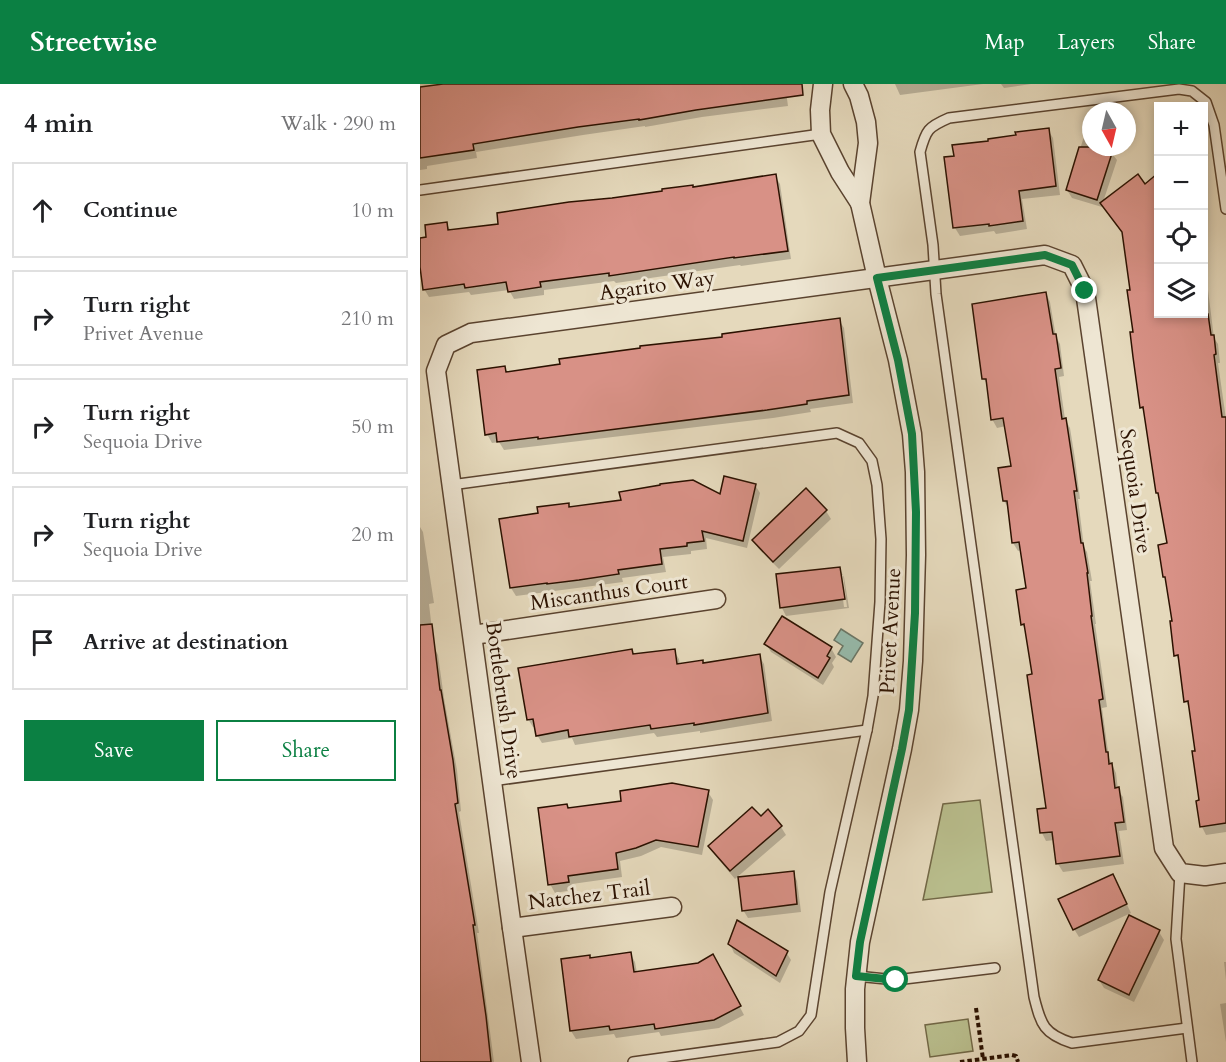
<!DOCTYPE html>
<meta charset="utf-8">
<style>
body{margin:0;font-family:Cardo,serif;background:#f2f2f2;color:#202124}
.controls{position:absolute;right:18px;top:18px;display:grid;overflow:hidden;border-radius:0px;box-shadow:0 3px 9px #0003}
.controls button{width:54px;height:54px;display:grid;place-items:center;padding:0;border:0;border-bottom:2px solid #e0e0e0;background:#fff;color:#202124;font:30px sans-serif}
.compass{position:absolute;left:662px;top:18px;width:54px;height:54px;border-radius:50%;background:#fff;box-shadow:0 3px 9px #0003;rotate:172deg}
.stop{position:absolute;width:18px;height:18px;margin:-14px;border:4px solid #0b8043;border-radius:50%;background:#fff}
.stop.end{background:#0b8043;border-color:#fff;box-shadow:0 2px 6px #0008}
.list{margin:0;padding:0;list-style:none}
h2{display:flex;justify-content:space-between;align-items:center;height:78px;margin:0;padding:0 24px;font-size:26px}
h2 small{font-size:20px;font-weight:400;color:#757577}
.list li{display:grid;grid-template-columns:39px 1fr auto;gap:18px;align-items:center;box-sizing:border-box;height:96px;margin:0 12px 12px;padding:0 12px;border:2px solid #e0e0e0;border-radius:0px}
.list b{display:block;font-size:22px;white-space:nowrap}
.list p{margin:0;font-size:20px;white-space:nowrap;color:#757577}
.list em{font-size:20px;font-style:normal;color:#757577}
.actions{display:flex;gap:12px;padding:18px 24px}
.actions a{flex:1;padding:14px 0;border:2px solid #0b8043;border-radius:0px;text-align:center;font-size:21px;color:#0b8043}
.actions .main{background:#0b8043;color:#fff}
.icon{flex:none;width:33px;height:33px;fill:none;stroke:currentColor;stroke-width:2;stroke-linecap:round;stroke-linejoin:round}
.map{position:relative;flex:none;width:806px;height:978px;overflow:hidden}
header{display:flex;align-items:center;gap:36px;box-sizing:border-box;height:84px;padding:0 30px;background:#0b8043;color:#fff}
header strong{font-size:28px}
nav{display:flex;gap:33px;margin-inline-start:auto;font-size:21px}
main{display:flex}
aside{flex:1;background:#fff}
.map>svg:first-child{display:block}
.green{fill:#b9be8d;stroke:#726846;stroke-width:1.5}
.water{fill:#96bbac;stroke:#6b7767;stroke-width:1.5}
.shadow{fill:#0003;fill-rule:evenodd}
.building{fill:#d89186;stroke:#2b1100;stroke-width:1.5}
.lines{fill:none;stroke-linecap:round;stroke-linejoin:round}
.lane-casing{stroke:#5a432f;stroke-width:12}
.street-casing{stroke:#5a432f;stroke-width:21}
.path{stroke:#2b1100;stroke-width:4;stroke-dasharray:4.5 3;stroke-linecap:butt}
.lane{stroke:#eee6d3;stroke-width:9}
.street{stroke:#eee6d3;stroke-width:18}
.route{stroke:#0b8043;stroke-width:8}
.labels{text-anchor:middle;stroke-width:6;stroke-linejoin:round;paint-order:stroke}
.street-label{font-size:21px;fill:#2b1100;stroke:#eee6d3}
</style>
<header>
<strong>Streetwise</strong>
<nav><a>Map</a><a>Layers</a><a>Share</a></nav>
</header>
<main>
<aside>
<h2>4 min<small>Walk · 290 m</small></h2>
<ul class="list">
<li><svg class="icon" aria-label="ahead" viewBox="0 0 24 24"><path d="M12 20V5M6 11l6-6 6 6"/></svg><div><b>Continue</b></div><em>10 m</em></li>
<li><svg class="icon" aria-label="right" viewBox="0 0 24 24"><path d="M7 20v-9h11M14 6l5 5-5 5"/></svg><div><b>Turn right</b><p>Privet Avenue</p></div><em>210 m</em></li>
<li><svg class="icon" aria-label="right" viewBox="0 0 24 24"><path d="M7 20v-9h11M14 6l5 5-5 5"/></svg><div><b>Turn right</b><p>Sequoia Drive</p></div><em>50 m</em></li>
<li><svg class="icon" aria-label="right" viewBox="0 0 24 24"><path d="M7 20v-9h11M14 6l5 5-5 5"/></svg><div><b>Turn right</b><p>Sequoia Drive</p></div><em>20 m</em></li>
<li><svg class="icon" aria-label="arrive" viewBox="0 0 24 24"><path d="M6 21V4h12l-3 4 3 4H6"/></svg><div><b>Arrive at destination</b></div></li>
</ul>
<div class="actions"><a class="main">Save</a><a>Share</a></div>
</aside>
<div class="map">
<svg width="806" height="978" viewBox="0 0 806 978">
<rect width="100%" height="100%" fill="#e5d9bc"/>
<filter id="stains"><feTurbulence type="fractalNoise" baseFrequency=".00333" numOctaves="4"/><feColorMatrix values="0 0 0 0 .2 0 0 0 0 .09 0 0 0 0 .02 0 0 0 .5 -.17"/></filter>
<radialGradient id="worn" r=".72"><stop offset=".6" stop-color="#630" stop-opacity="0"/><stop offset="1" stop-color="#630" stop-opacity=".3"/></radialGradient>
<!-- green -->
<g class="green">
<polygon points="560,716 572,808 503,816 523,720"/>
<polygon points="548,935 553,967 510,973 505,941"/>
</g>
<!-- water -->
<polygon class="water" points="421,545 443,559 431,578 418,570 423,562 414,556"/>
<!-- shadow -->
<g class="shadow">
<polygon points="34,0 365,0 368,22 282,33 225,43 225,42 163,51 56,68 57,74 7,82 7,85 0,86 0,7"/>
<polygon points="475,0 563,0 480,11"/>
<polygon points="581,0 611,0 584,4"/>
<polygon points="668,40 671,41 671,63 691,63 690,67 697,76 683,118 725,102 738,91 738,145 714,163 683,120 682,123 652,114 647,106"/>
<polygon points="628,46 633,54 640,111 602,115 607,145 576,150 574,147 540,152 535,144 536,73 570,58"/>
<polygon points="355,92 360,100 371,175 321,182 320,181 196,199 194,197 124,206 124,211 94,215 89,206 51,211 49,208 9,213 4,205 0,172 0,155 8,154 26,139 31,147 80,141 273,104"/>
<polygon points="738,162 738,230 784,230 784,198 788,206 794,254 798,260 800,279 798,279 806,335 806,748 786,751 782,743 778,718 780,718 776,668 770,626 766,617 761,580 756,571 754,538 747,497 745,493 749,460 741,415 737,408 725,329 721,323 711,207 706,166"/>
<polygon points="626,209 630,218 636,253 640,260 644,292 639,293 645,335 650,344 655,375 660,415 658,415 664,463 667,468 672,497 670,497 676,540 675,540 687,623 682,624 689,674 696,689 698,706 703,713 707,746 699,747 704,780 643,788 638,780 635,756 626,757 622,749 618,726 628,725 613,592 606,547 602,540 608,506 601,466 598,467 593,459 589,425 584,417 593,383 586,342 577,344 572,335 568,302 564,295"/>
<polygon points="419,236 424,244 433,319 390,325 391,328 353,334 84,366 79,358 72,359 67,350 85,284 88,289"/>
<polygon points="335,401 340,409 327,464 286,454 287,465 271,467 271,470 243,473 246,488 202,494 203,498 96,512 91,504 119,431 148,421 150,424 301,412"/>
<polygon points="406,427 411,435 359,485 338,464 334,456"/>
<polygon points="0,443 3,448 14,519 9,520 14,563 18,571 24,614 37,686 41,727 39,728 59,849 57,849 74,978 0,978"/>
<path d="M419 484 424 493 429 524 366 532 362 524ZM420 491H423L427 523H424Z"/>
<polygon points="363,534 411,564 416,573 412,579 414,583 403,601 351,568 346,560"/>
<polygon points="254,567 259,575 260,581 283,580 339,572 344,580 352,637 280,649 280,647 237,653 234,649 155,661 152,654 122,659 117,651 116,643 113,643 108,635 214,572"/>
<polygon points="288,708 293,716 282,771 241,763 221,772 200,777 202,793 152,800 153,806 135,809 130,800"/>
<polygon points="348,727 361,743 366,751 315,795 294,770 289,762 340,734"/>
<polygon points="373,789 377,797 381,828 328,834 323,826"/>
<polygon points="697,800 711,829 659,853 654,845"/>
<polygon points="710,833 739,848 744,856 714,918 684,904 679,896"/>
<polygon points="310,860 366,868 371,876 360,899 314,869"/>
<polygon points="210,869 215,878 217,889 298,881 324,931 299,944 241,952 239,948 196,954 194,950 156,955 151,947 143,876 170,875"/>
<polygon points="804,878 806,878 806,896"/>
<polygon points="806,919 806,958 800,920"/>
</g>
<!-- building -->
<g class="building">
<polygon points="23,0 382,0 383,11 276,26 219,36 219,35 158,43 53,60 54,66 0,74 0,3"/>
<polygon points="629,44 636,102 599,107 603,137 569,142 569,140 533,144 524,73 534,72 532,61 568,57 568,55 596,51 595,48"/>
<polygon points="659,63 683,63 693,66 677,116 646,106"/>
<polygon points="738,89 738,230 788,230 791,251 794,251 796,270 794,271 802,333 806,333 806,739 780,743 776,717 779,716 772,667 775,667 768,617 764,618 758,571 754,572 750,537 752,537 745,493 743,493 738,461 747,459 738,409 736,409 723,323 720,324 713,273 710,248 713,248 707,206 710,206 702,148 680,119 718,90 725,100"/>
<polygon points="356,90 368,167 314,174 314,173 189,192 189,189 120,198 121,203 88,208 86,198 45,204 44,200 3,206 0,183 0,154 6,153 5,141 27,138 28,146 78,140 77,129 149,118 192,114 242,107 242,105 273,101 273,103"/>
<polygon points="626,208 633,250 636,250 641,284 635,285 642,335 646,334 657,407 654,407 661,459 663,459 668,489 667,489 672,532 671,532 683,615 679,616 686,668 688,668 689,680 692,679 695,704 699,703 704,738 695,739 700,772 636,780 632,748 620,749 617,725 626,724 607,591 612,590 604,540 601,541 596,506 606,504 599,458 592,459 587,417 583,417 578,384 591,382 583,334 571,336 566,295 562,295 552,220"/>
<polygon points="420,234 429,311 387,317 387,320 347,326 118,355 118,353 77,358 76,349 65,351 57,286 85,282 86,288 140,280 139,275 220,264 220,262 302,253 302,250"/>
<polygon points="304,392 336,400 323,457 282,447 284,457 267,459 267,462 240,465 242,480 198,486 199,490 159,496 127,500 127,499 90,504 79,435 118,429 117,423 149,419 149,423 201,416 199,408 240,401 240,400 273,396 300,410"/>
<polygon points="386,404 407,426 353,478 332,456"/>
<polygon points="420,483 425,515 360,524 356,490"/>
<polygon points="362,532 412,563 407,572 410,574 398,594 344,560"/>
<polygon points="12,540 20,606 21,606 33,676 38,719 35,720 55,841 53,841 66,932 71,978 0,978 0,541"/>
<polygon points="212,565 213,570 255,565 257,580 283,576 283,579 340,570 348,629 274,641 274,639 231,645 230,641 149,653 148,646 116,652 113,635 107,636 98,584"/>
<polygon points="252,699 289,706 278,763 236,756 216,764 196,769 198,785 148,792 149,798 128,801 118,724 147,720 148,724 201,717 200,707"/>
<polygon points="332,723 341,732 348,725 362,742 310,787 288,762"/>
<polygon points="374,787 377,820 322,827 318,793"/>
<polygon points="693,790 707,820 653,846 638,815"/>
<polygon points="709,831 740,846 709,911 678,896"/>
<polygon points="317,836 368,867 356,892 308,860"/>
<polygon points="211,868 214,888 278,879 293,870 321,922 294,936 235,945 234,940 190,946 189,942 150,947 141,875 170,871 170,874"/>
</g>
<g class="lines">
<!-- lane casing -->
<g class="lane-casing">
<g id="lane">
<polyline points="0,106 401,50"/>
<polyline points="31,401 417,349 439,359 452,377 457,401 461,455 460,518 453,612 447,646 410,808 391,931 379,947 358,958 213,978"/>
<polyline points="72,697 447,646"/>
<polyline points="760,789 756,855 772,978"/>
<polyline points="436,892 476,896 575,884"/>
<path d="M767 944 652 959C624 950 621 941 614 913L516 210 513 161 500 68C506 46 508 43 529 34L759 5 772 7 786 18 794 41 806 125"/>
</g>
</g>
<!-- street casing -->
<g class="street-casing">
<g id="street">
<polyline points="403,0 400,26 401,50 420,88 440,119"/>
<polyline points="433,0 439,12 446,38 448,59 440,119 457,194 478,276 492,350 495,388 496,471 493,577 489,626 482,665 440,858 435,905 435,944 437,978"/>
<polyline points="53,551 296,515"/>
<polyline points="92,844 252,823"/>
<polyline points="111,978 92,844 16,287 26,261 51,249 625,171 652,181 665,207 744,764 760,789 785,792 806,789"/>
</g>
</g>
<!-- path -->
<g class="path">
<polyline points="556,924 563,975"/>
<polyline points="540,978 592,971 596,972 598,978"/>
</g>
<!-- lane -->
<use href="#lane" class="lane"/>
<!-- street -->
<use href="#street" class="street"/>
</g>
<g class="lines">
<!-- route -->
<polyline class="route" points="476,896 436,892 440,858 482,665 489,626 495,529 496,428 492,350 478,276 457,194 625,171 652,181 665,207"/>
</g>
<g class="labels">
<!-- street labels -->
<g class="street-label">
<text transform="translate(237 201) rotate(-8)" y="7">Agarito Way</text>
<text transform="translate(716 407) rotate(82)" y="7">Sequoia Drive</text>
<text transform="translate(189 508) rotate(-8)" y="7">Miscanthus Court</text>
<text transform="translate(470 547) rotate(-87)" y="7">Privet Avenue</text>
<text transform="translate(84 616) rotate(82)" y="7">Bottlebrush Drive</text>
<text transform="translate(169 811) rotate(-7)" y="7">Natchez Trail</text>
</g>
</g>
<rect width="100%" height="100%" filter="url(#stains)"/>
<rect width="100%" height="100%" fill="url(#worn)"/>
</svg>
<div class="controls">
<button>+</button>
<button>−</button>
<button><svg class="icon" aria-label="locate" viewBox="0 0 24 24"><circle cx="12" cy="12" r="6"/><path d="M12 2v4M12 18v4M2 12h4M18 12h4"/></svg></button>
<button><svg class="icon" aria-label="layers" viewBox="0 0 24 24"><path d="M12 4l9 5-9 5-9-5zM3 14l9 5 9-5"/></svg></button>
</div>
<svg class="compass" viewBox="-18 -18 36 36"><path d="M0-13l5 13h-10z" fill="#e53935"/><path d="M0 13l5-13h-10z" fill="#757577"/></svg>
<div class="stop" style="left:476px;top:896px"></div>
<div class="stop end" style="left:665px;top:207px"></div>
</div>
</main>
